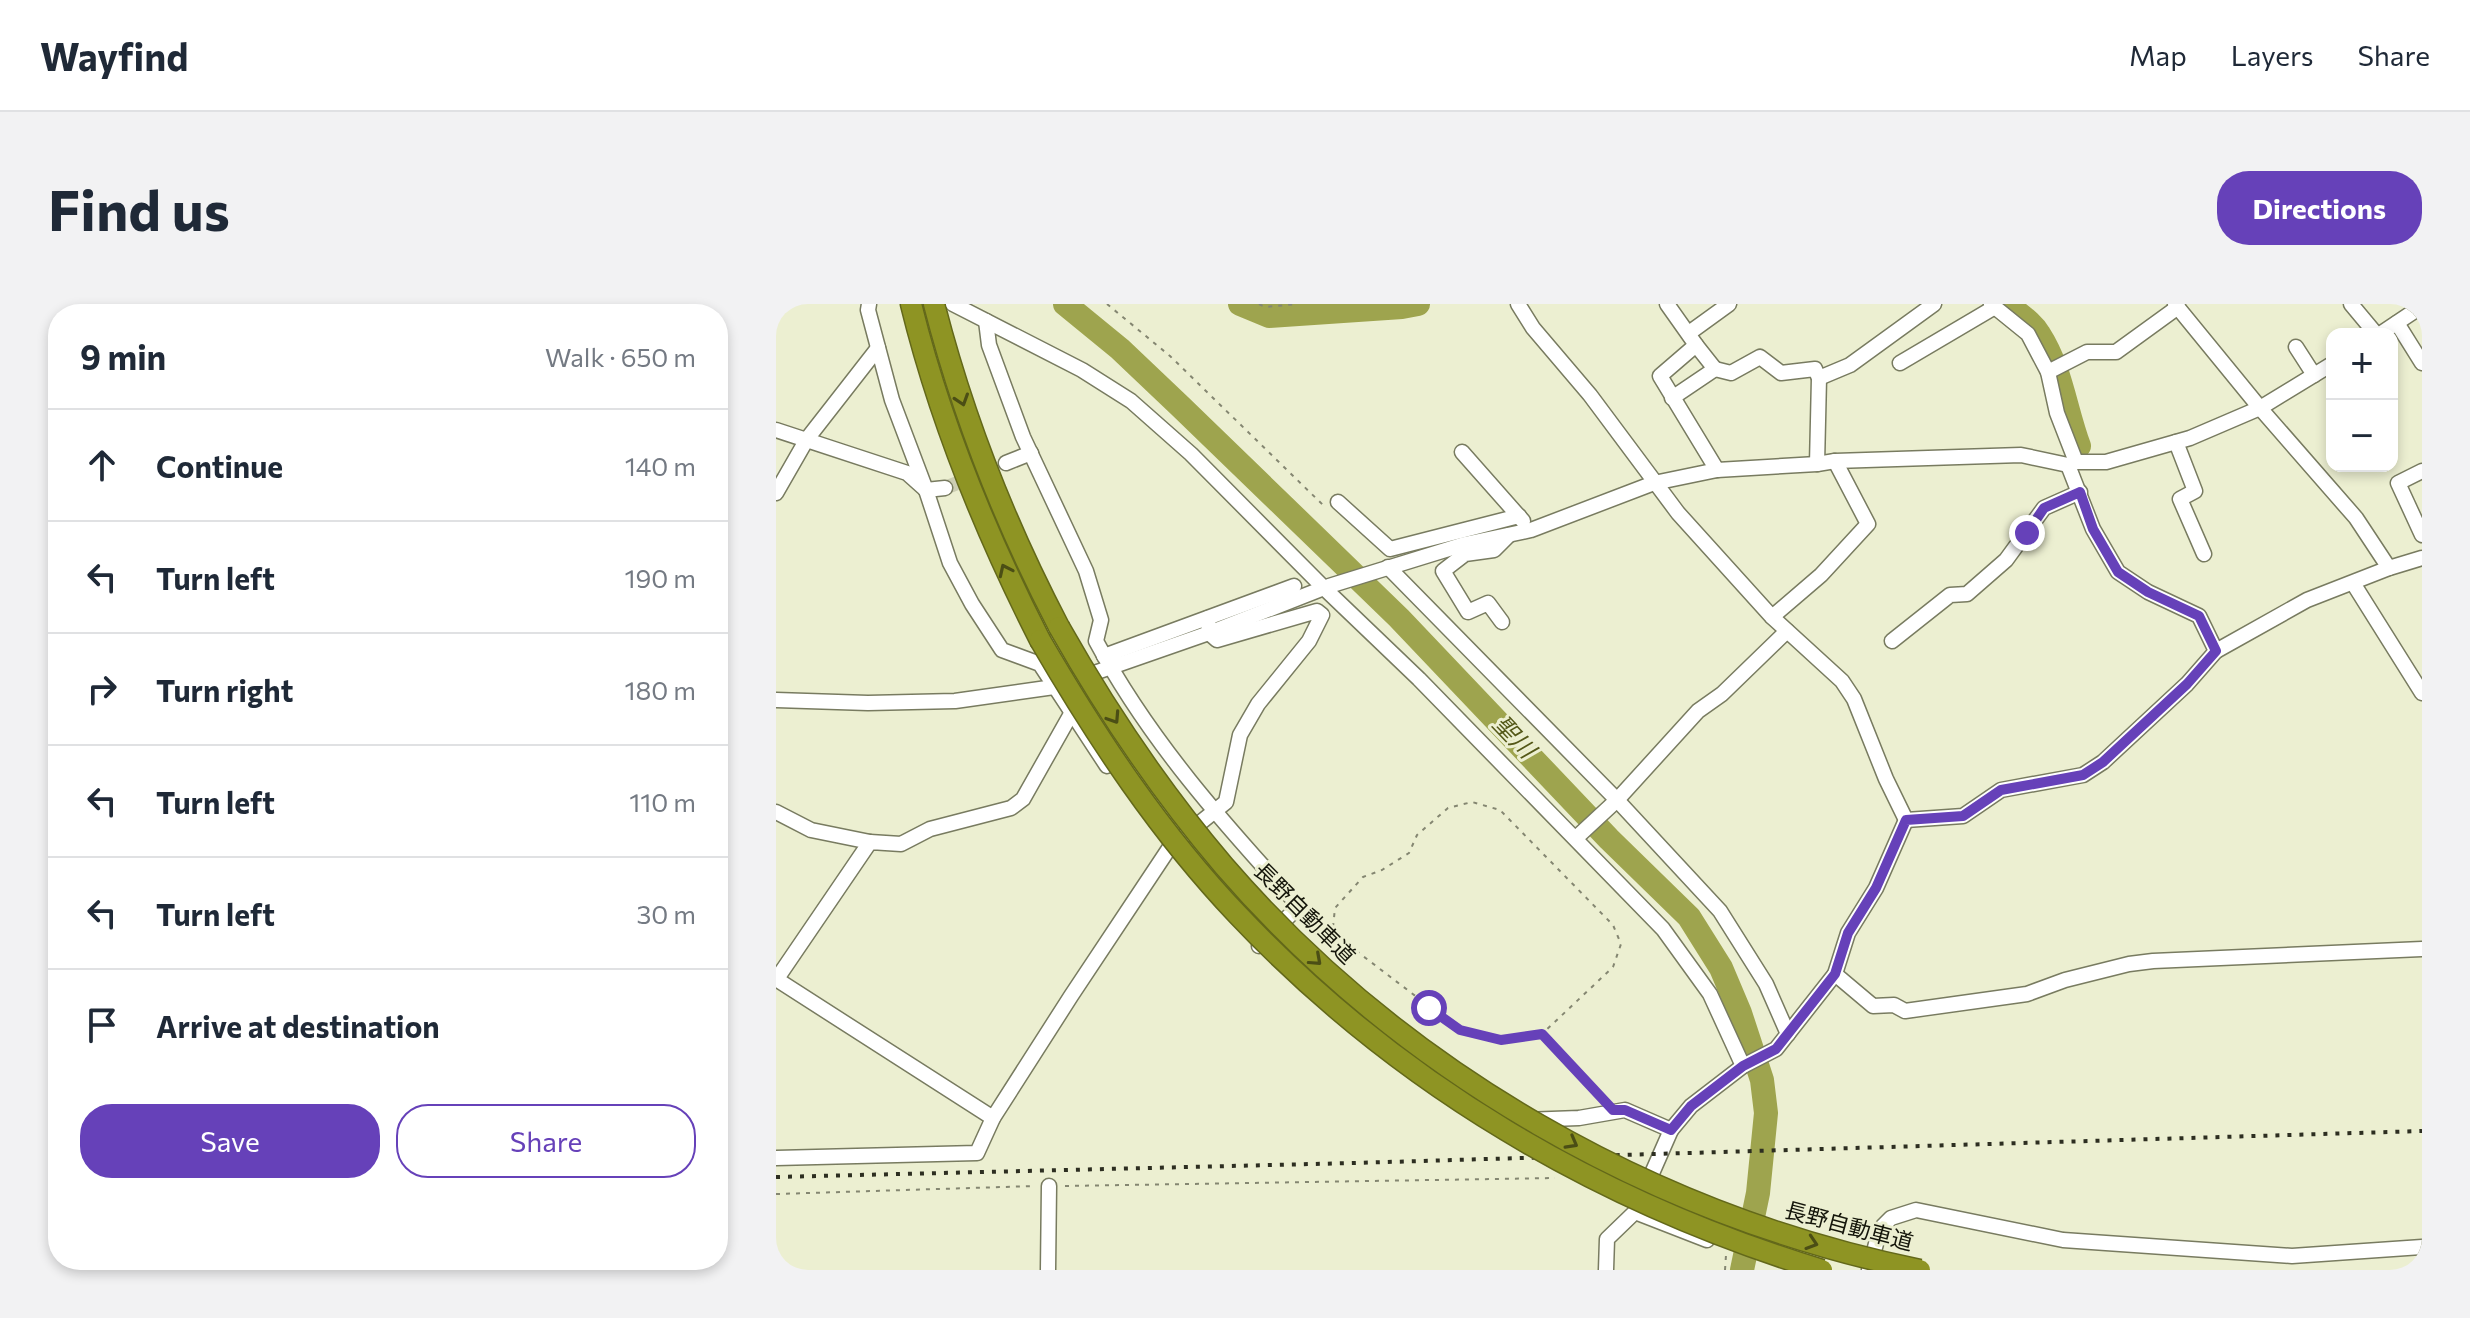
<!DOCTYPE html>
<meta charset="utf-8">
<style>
body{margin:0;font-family:Commissioner,"Noto Sans JP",sans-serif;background:#f2f2f3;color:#1f2937}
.controls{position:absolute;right:24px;top:24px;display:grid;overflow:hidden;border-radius:16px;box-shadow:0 4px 12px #0003}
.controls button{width:72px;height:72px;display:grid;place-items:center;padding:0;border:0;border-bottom:2px solid #e0e1e3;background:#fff;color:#1f2937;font:40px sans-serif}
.stop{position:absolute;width:24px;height:24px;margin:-18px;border:6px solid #6641b9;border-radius:50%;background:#fff}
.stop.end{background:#6641b9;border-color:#fff;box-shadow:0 2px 8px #0008}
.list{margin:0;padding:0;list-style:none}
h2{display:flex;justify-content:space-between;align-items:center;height:104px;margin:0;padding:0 32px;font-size:34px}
h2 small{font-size:26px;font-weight:400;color:#747a83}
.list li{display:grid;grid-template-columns:52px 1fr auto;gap:24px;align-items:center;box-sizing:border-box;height:112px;padding:0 32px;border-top:2px solid #e0e1e3}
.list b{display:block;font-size:30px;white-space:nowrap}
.list em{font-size:26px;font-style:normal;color:#747a83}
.actions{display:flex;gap:16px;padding:24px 32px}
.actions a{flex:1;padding:18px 0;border:2px solid #6641b9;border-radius:32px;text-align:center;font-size:28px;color:#6641b9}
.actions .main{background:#6641b9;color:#fff}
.icon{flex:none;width:44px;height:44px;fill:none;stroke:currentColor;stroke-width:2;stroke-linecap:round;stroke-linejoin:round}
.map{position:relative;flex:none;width:1646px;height:966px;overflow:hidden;border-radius:32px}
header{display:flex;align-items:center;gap:48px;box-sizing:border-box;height:112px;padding:0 40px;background:#fff;border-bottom:2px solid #e0e1e3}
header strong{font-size:38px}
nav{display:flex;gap:44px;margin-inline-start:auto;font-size:28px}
.intro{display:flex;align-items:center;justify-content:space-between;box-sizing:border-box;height:192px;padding:0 48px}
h1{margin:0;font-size:56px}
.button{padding:20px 36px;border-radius:32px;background:#6641b9;color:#fff;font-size:28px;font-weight:700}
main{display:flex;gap:48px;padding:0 48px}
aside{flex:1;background:#fff;border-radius:32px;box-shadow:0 4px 12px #0003}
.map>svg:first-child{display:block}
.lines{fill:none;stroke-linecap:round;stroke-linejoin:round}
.river{stroke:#9ea44e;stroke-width:24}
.minor-tunnel{stroke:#ccceb3;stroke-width:14;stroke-dasharray:14 7;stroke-linecap:butt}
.minor-casing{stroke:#787b60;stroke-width:17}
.highway-casing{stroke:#63681a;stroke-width:23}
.path{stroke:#848671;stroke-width:2;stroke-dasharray:4 6;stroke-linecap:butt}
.minor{stroke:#fff;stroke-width:14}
.highway{stroke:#8e9423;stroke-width:20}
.rail{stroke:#2d2e21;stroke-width:4;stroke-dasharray:4 8;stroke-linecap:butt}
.highway-bridge-casing{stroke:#63681a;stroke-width:23;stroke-linecap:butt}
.highway-bridge{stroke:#8e9423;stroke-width:20}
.oneway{stroke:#4b4e15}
.route{stroke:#6641b9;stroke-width:10}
.labels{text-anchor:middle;stroke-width:6;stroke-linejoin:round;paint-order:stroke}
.street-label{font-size:22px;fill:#14150a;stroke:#ecefd1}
.water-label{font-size:24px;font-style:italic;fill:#545818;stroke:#ecefd1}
</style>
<header>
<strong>Wayfind</strong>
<nav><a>Map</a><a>Layers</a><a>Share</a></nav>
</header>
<div class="intro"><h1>Find us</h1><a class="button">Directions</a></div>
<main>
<aside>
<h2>9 min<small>Walk · 650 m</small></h2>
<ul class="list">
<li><svg class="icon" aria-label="ahead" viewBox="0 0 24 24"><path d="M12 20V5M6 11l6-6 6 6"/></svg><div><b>Continue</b></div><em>140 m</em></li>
<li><svg class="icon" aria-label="left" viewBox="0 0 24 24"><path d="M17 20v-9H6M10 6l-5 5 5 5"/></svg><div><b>Turn left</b></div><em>190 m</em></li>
<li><svg class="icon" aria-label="right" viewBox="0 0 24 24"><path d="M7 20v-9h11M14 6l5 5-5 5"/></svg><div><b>Turn right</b></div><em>180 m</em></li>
<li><svg class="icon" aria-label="left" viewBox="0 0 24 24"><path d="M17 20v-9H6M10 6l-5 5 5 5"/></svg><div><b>Turn left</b></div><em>110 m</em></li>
<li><svg class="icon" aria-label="left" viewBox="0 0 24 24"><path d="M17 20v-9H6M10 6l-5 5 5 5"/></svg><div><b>Turn left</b></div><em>30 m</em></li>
<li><svg class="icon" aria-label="arrive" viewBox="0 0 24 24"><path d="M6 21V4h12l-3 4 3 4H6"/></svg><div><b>Arrive at destination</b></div></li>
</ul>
<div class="actions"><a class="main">Save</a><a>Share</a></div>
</aside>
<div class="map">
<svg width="1646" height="966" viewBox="0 0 1646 966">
<rect width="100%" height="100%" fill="#ecefd1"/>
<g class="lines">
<!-- river -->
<g class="river">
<polyline points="289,0 344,45 404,102 623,314 833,535 913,613 945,664 964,709 986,776 990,809 982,889 966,966"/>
<polyline points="464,0 493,12 626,3 642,0"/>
<path d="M1231 0C1241 9 1256 18 1263 30 1285 64 1289 104 1303 142"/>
</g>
<!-- minor-tunnel -->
<polyline class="minor-tunnel" points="169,184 230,159"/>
<!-- minor casing -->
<g class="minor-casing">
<g id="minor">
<polyline points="93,0 92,6 116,96 150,186 174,259 196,300 226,346 264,360 331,462"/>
<polyline points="177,0 306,66 355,97 415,150 548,284 643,375 887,625 934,690 967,762"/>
<polyline points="742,0 757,24 814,91 902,209 996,313 1066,377 1078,395 1110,475 1130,516"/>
<polyline points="891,0 920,41 884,72 941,166"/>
<polyline points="1215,0 1252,30 1272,68 1281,109 1300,158"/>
<polyline points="1399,0 1484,104 1580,214 1613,264"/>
<polyline points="1575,0 1600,30"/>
<path d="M210 17 213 41 247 133 310 267 325 316 320 337C373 436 447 519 523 602L483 642"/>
<polyline points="1621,19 1646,59"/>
<polyline points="913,29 953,0"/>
<polyline points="1604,30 1646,2"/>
<polyline points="1520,43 1538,71"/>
<polyline points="1124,59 1219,3"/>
<polyline points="939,65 955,69 984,53 1005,69 1039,65 1043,74 1041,160"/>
<polyline points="1272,68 1311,48 1340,48 1402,3"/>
<polyline points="1043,74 1074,61 1158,0"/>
<polyline points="896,94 939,65 920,41"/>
<polyline points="0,126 131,169 150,186 169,184"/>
<polyline points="1400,138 1419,187 1404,195 1428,250"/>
<polyline points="686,148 747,217"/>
<polyline points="230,159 255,149"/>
<polyline points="1292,161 1317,225 1342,268 1372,288 1423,312 1440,347"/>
<polyline points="1646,167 1622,179 1646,231"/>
<polyline points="0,189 31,135 102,44"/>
<polyline points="562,198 614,245 743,212"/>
<polyline points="612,263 841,496 944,607 990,680 1012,730"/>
<polyline points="1577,279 1646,389"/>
<polyline points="996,313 1045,271 1092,220 1059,157"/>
<polyline points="726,318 712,299 692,308 667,267 689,250 718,246 733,231"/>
<polyline points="1116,337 1174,291 1191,290 1230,256 1268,204 1304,188"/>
<polyline points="328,352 518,282"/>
<polyline points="0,396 92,399 179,397 278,383 433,329 553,282 689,240 755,226 878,179 941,166 1041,160 1059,157 1245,151 1292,161 1300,158 1330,158 1414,134 1484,104 1556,60"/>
<polyline points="0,508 35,526 94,538"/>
<polyline points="1130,516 1187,512 1225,486 1307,471 1327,458 1411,380 1440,347 1531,296 1613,264 1646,254"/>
<polyline points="800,534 841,496 922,407 946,390 1011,327"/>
<polyline points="1059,670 1097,702 1118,701 1129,707 1251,690 1289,676 1353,660 1377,657 1646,645"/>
<polyline points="0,675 217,814"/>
<polyline points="0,676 94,538 125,540 154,525 235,504 247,495 295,410"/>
<polyline points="716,817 803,814 849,806 895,826 859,908 831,935 830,966"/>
<polyline points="895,826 915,802 967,762 1000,745 1059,670 1072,629 1100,584 1130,516"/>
<polyline points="0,854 201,849 217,814 295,692 394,543 450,498 464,431 482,400 533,337 546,311 541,307 441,336 433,329 432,314"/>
<polyline points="859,908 931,936"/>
<polyline points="272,966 273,882"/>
<polyline points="1093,966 1101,936 1107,922 1115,914 1140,906 1287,936 1516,952 1646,943"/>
</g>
</g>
<!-- highway casing -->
<g class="highway-casing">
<g id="highway">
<path d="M135 0C164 118 209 228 264 336"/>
<path d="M158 0C187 113 229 220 283 323"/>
</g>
</g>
<!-- path -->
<g class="path">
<polyline points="331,0 394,52 547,201"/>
<polyline points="483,0 489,3 521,0"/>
<polyline points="535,608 550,616 583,649 684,726 725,736 766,730 826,794"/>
<polyline points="557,623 559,604 587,573 606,566 633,549 641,531 672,504 696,498 724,506 837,621 845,640 837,663 766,730"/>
<polyline points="289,882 779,874"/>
<polyline points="0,890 259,882"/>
<polyline points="949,966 950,951"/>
</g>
<!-- minor -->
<use href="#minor" class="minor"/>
<!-- highway -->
<use href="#highway" class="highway"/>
<!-- rail -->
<polyline class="rail" points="0,873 578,859 1646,827"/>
<!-- highway-bridge casing -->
<g class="highway-bridge-casing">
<g id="highway-bridge">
<path d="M283 323C331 408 385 488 448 562 626 768 878 912 1144 966"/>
<path d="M264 336C321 434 384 529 462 611 623 781 823 898 1046 966"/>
</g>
</g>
<!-- highway-bridge -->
<use href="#highway-bridge" class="highway-bridge"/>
</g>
<!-- one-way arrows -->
<defs><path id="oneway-chevron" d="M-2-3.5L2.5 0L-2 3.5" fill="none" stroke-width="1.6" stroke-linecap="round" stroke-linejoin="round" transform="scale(2)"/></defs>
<g class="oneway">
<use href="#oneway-chevron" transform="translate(186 96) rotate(72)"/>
<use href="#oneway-chevron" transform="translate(229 266) rotate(-115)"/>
<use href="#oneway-chevron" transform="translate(338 414) rotate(57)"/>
<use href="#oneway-chevron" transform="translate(540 656) rotate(42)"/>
<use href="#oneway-chevron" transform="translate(796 839) rotate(29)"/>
<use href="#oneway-chevron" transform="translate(1036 939) rotate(18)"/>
</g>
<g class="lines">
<!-- route -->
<polyline class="route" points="653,704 684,726 725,736 766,730 837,806 849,806 895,826 915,802 967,762 1000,745 1059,670 1072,629 1100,584 1130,516 1187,512 1225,486 1307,471 1327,458 1411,380 1440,347 1423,312 1372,288 1342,268 1317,225 1304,188 1268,204 1251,229"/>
</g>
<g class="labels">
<!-- street labels -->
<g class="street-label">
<text transform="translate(529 609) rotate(45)" y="8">長野自動車道</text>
<text transform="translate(1073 922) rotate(15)" y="8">長野自動車道</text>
</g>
<!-- water labels -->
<g class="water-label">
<text transform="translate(738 433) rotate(46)" y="8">聖川</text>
</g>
</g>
</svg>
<div class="controls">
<button>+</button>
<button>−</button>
</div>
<div class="stop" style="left:653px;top:704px"></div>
<div class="stop end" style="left:1251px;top:229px"></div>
</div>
</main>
